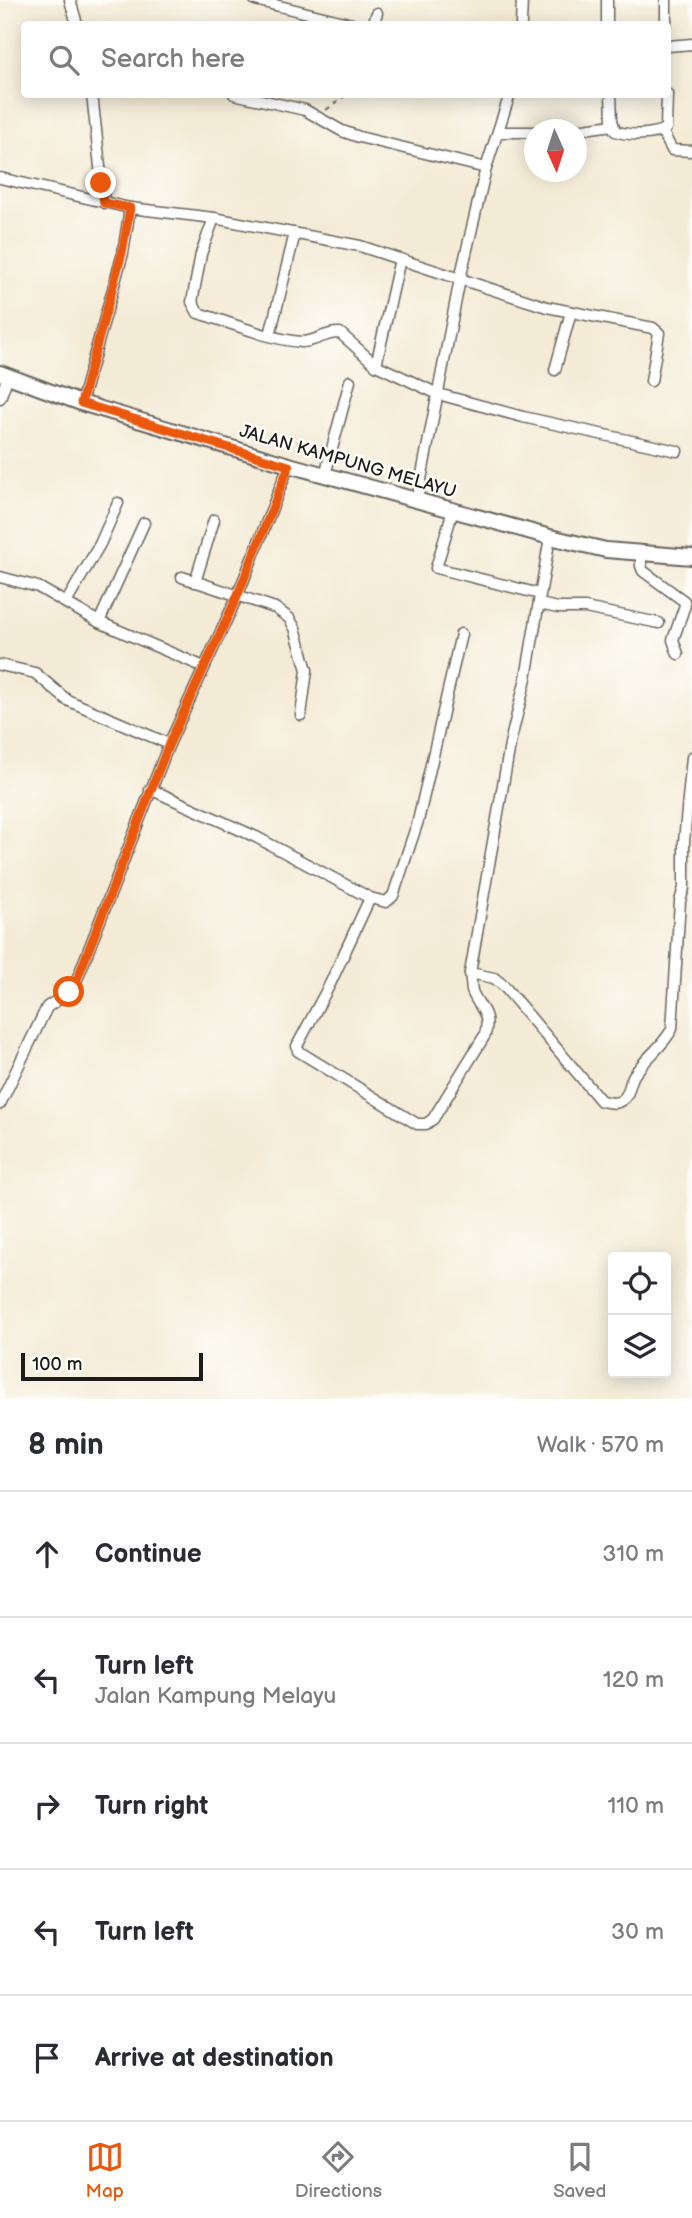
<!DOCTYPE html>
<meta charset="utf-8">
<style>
body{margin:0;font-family:"Balsamiq Sans",sans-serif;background:#f7f7f7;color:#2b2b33}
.controls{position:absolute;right:21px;bottom:21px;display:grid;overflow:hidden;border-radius:7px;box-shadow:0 4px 18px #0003}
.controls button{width:63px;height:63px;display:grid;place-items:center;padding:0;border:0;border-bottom:2px solid #e1e1e2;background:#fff;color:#2b2b33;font:35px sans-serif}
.compass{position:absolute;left:524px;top:119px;width:63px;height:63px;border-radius:50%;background:#fff;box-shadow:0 4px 18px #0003;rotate:177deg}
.scale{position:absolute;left:21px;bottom:18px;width:182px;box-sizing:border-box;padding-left:7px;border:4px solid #1c1c1c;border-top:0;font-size:19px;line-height:24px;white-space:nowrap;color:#1c1c1c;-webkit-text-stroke:5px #fdfcf7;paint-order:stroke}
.stop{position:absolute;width:21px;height:21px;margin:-16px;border:5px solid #ea580c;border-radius:50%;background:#fff}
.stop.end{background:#ea580c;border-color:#fff;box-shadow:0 2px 7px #0008}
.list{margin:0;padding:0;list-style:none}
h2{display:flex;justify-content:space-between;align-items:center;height:91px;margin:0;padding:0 28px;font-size:30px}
h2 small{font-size:23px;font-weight:400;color:#7c7c81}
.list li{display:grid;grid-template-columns:46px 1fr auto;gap:21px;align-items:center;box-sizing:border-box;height:126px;padding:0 28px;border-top:2px solid #e1e1e2}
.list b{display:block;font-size:26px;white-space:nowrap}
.list p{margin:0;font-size:23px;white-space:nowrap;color:#7c7c81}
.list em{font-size:23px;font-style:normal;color:#7c7c81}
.icon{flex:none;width:38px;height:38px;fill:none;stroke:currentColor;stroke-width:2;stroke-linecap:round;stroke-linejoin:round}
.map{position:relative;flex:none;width:692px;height:1399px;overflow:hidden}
.search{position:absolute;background:#fff;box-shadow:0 4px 18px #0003;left:21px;right:21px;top:21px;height:77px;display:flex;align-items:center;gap:18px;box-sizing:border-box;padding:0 24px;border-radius:7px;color:#7c7c81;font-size:26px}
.sheet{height:721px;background:#fff}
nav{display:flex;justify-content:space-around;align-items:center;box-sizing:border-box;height:98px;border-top:2px solid #e1e1e2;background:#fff;font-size:19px;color:#7c7c81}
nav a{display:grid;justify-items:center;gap:4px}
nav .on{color:#ea580c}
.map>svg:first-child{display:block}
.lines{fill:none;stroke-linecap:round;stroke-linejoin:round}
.street-casing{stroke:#68645d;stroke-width:13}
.secondary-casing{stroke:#68645d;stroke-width:18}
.path{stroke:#68645d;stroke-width:2;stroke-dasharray:5 5;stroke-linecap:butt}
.street{stroke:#fff;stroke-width:10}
.secondary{stroke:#fff;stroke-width:14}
.route{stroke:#ea580c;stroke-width:9}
.labels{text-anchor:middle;stroke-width:5;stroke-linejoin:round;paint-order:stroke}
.street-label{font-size:18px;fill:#1c1c1c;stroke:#fdfcf7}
</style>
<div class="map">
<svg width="692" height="1399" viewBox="0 0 692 1399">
<rect width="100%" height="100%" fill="#fdfcf7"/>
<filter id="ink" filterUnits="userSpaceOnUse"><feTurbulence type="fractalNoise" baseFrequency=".0143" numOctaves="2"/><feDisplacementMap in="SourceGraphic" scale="14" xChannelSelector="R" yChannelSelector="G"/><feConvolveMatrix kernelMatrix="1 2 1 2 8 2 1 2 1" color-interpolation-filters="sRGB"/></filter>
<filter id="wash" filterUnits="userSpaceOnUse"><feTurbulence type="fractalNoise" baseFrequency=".00686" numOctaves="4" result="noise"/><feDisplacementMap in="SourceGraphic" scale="28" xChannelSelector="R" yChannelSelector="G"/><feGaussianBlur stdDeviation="1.57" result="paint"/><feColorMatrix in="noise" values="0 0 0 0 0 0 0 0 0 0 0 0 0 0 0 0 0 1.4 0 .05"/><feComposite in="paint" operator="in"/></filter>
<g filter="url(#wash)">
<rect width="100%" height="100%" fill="#f4ebd6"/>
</g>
<g filter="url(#ink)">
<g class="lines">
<!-- street casing -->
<g class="street-casing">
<g id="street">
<polyline points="70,0 77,24"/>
<polyline points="255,0 352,24"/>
<polyline points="607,0 607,24"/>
<polyline points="666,0 666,24"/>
<polyline points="373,24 377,13"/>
<polyline points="521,24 522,0"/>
<polyline points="668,46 692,44"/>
<polyline points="92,94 104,203"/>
<polyline points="234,94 305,110 342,131 359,137 486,168"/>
<polyline points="510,94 486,168 460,279 547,307 653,328 659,333 651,381"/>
<path d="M611 94 612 120 615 131C629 136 654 136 666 128L667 94"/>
<polyline points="576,130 613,125"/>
<polyline points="662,131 672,150 692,151"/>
<polyline points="499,132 534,132"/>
<polyline points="0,178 130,208 214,218 360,246 460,279 417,500"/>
<path d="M214 218 201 254 192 302 198 313C229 322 270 340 302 342 315 342 326 332 340 333L376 365 438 394 523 417 677 451"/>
<polyline points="270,335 295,233"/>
<polyline points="376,365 400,259"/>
<polyline points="555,370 571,312"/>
<polyline points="0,398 8,376"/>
<polyline points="81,403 123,253 130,208"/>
<polyline points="325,475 350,381"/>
<polyline points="453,510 436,568 540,594"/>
<polyline points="641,553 641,566 643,571 684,601 685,605 673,640 678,654"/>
<polyline points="0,577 38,587 99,622 204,667"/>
<polyline points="182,577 275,608 289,618 295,628 307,670 301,715"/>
<polyline points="195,582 214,520"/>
<polyline points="66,603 100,544 118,503"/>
<polyline points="539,604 558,608 585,608 659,623"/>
<polyline points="99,622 144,523"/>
<polyline points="0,665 35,673 67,700 169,744"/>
<path d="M150 789 256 837 370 898 330 984 297 1046 298 1051 417 1124H426L433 1119 485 1035C491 1012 479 1009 472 991 471 985 471 978 470 973L511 739 526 678 550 537"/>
<polyline points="370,898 386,902 393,896 418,821 461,634"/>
<path d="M470 973 494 978 503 985 601 1101C609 1102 615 1105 622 1100 630 1095 629 1083 634 1075 645 1058 662 1048 672 1029L680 901 684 888V842L692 757"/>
<polyline points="0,1104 47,1007 70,992 78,977 169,744 237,597 289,465"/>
</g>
</g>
<!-- secondary casing -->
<g class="secondary-casing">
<polyline id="secondary" points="0,373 81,403 289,465 550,537 606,550 692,557"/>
</g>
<!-- path -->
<polyline class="path" points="326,110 348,94"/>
<!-- street -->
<use href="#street" class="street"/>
<!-- secondary -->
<use href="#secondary" class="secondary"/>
</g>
</g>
<g class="lines" filter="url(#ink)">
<!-- route -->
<polyline class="route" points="69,992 78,977 169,744 237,597 289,466 81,403 122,253 130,208 104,203 101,183"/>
</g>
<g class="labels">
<!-- street labels -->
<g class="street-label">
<text transform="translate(348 461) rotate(16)" y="6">JALAN KAMPUNG MELAYU</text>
</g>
</g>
</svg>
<div class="controls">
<button><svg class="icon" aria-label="locate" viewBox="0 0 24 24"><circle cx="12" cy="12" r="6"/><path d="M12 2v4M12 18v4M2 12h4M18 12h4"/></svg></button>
<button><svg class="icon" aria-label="layers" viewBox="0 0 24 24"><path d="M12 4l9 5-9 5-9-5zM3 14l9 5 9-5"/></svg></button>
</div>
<svg class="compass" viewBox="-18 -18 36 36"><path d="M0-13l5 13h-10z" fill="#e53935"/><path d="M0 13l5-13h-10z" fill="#7c7c81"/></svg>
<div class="scale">100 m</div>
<div class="stop" style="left:69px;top:992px"></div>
<div class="stop end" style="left:101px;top:183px"></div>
<div class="search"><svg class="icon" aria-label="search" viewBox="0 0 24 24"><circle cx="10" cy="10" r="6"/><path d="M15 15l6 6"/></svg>Search here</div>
</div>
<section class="sheet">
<h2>8 min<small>Walk · 570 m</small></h2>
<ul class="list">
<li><svg class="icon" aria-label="ahead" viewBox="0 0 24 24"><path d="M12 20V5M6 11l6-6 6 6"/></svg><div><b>Continue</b></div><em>310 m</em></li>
<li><svg class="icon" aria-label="left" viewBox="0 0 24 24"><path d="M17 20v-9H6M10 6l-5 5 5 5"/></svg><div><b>Turn left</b><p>Jalan Kampung Melayu</p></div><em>120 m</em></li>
<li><svg class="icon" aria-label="right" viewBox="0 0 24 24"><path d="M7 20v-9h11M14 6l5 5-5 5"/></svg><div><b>Turn right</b></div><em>110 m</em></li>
<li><svg class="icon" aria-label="left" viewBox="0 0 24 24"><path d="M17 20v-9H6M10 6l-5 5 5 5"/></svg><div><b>Turn left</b></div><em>30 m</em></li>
<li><svg class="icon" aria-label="arrive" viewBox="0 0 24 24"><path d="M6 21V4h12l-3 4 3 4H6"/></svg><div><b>Arrive at destination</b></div></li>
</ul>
</section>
<nav>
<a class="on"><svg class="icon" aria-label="map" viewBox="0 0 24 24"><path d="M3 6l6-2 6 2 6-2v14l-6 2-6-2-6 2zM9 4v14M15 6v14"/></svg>Map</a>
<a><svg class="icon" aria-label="directions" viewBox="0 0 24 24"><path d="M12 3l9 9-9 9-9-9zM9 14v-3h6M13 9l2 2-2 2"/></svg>Directions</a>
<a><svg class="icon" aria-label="saved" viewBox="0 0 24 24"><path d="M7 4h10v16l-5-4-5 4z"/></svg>Saved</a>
</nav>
